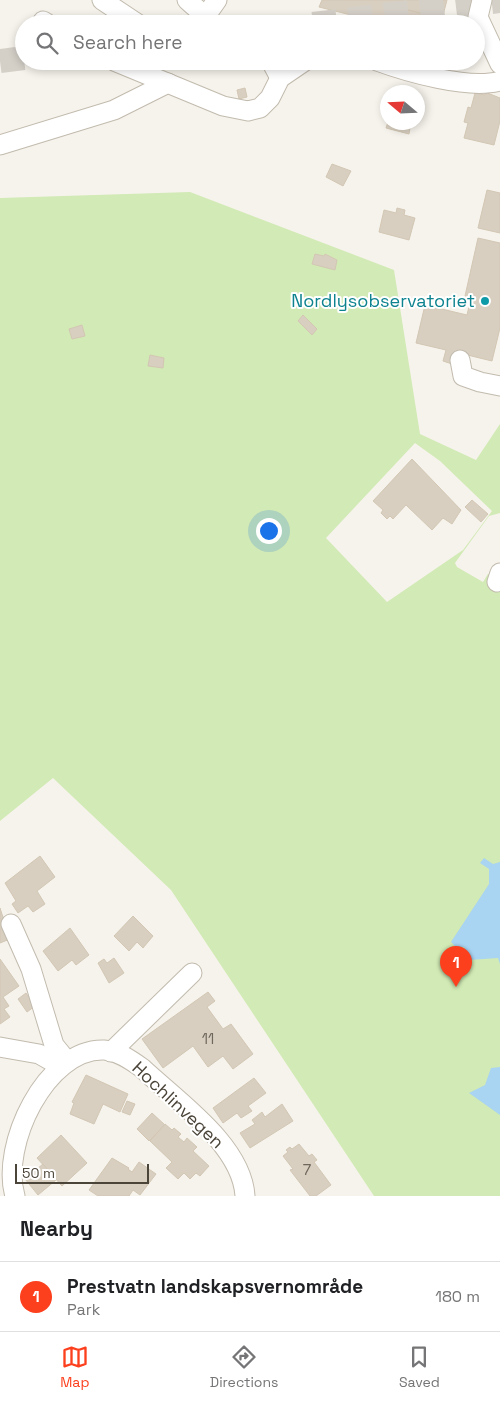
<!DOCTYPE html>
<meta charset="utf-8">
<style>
body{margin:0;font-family:"Space Grotesk",sans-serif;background:#f2f2f2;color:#202124}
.compass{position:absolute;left:380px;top:85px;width:45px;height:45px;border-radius:50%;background:#fff;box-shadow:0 2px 8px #0003;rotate:289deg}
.scale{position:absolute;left:15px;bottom:12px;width:134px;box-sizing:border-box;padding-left:5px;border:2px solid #4b4439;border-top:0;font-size:14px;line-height:18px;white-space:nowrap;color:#4b4439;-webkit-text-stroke:4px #fff;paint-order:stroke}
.you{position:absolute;left:268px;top:530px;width:18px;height:18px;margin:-12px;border:4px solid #fff;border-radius:50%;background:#1a73e8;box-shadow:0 0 0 8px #1a73e833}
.badge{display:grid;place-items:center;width:32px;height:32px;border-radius:50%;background:#fc3f1d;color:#fff;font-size:16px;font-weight:700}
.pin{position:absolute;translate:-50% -41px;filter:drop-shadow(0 1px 2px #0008)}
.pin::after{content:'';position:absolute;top:26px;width:18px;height:15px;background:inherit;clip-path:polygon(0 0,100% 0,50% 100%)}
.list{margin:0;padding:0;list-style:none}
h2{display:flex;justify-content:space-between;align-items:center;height:65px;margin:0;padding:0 20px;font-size:21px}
h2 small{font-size:16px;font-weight:400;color:#757577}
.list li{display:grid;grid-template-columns:32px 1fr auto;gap:15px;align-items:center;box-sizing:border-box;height:70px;padding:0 20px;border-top:1px solid #e0e0e0}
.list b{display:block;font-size:19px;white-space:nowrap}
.list p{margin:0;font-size:16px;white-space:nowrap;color:#757577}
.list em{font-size:16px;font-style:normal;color:#757577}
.icon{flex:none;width:28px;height:28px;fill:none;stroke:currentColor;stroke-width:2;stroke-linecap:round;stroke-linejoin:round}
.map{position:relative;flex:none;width:500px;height:1196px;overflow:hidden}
.search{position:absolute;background:#fff;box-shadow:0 2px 8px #0003;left:15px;right:15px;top:15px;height:55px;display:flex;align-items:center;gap:12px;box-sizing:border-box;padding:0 18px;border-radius:28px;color:#757577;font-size:19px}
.sheet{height:135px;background:#fff}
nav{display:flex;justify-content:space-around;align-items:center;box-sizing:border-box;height:70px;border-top:1px solid #e0e0e0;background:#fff;font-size:14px;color:#757577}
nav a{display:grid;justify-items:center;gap:2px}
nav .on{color:#fc3f1d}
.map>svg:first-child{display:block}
.green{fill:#d2eab5;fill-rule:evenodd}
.water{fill:#a9d4f2}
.building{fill:#d8cfc1;stroke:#d3c7b4}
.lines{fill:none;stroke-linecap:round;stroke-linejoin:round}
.major-tunnel{stroke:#d4d0c8;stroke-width:24;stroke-dasharray:24 12;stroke-linecap:butt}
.minor-casing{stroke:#c2bbae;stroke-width:21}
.minor{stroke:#fff;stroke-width:19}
.culture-dot{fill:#0f9aa8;stroke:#fff;stroke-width:2}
.labels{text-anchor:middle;stroke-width:4;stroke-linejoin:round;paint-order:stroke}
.number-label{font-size:15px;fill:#6e675b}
.culture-label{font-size:18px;fill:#0d838f;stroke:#fff;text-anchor:end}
.street-label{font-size:18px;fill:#4b4439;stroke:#fff}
</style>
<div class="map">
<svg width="500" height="1196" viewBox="0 0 500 1196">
<rect width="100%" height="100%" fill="#f6f3ec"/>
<!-- green -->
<path class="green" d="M190 192 394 270 420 434 476 460 500 424V513L489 516 455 563 457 567 483 582 488 574 494 576 500 584V1196H374L171 890 53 778 0 821V198ZM415 443 440 461 492 511 463 550 387 602 326 538Z"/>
<!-- water -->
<g class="water">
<polygon points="484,858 493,864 500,862 500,964 498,958 469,960 464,947 456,947 451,942 489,884 489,869 480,863"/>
<polygon points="500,1067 500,1115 469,1093 485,1085 491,1068"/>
</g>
<!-- building -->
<g class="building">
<polygon points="322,0 447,0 442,19 392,6 387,24 319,7"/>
<polygon points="392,6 448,20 448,24 387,24"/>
<polygon points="413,61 438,61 437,67"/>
<polygon points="245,88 247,97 239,99 237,90"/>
<polygon points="396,88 414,92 395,92"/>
<polygon points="485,92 500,98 500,121 494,145 464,138 468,123 464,122 468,107 471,108 475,93 485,95"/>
<polygon points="388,122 411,122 409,134 386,128"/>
<polygon points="332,164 351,171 343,186 326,177"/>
<polygon points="487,190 500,193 500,233 478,228"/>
<polygon points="397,208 405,210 404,215 415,218 409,240 379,232 384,210 396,213"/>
<polygon points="478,238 500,243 500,328 492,361 455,352 452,364 443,361 446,350 416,343 425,305 467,315 471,298 465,296"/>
<polygon points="315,254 324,256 325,254 337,260 335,270 312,264"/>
<polygon points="303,315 317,329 312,335 298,321"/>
<polygon points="82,325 85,336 72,339 69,329"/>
<polygon points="150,355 164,358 163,368 148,366"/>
<polygon points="412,459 461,510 452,524 443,518 432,530 406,505 393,519 390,516 387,519 381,513 383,510 373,501"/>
<polygon points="472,500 488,514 481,522 465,507"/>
<polygon points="40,856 55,877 37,891 45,904 33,912 28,906 18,913 12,904 16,901 5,883"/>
<polygon points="0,908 10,939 0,943"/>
<polygon points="133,916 153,936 143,948 137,942 129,951 114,936"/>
<polygon points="70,928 89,955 76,965 72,960 58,971 43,951"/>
<polygon points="114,958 124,973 109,983 98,963 104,959 107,963"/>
<polygon points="0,959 19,986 3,997 9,1006 4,1009 10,1017 0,1024"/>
<polygon points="208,992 215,1001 207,1007 223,1029 231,1024 253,1054 233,1069 223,1056 208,1067 193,1046 163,1068 142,1039"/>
<polygon points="26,993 35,1006 27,1012 18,999"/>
<polygon points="86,1075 128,1094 120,1112 103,1104 94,1124 70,1114 74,1103 72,1102"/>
<polygon points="254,1078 266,1093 248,1106 252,1111 241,1118 237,1113 223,1123 213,1108"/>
<polygon points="127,1101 135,1104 130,1115 122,1112"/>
<polygon points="282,1104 293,1121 250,1148 240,1133 255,1124 252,1120 262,1112 265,1117"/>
<polygon points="152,1113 165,1125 149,1141 137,1129"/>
<polygon points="165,1124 172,1130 174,1128 181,1134 178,1137 184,1142 187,1138 197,1147 193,1151 209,1166 200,1176 196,1173 190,1179 184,1173 178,1179 166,1168 172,1162 150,1141"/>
<polygon points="61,1135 87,1163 62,1186 37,1158"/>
<polygon points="299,1144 309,1156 312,1154 317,1160 314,1162 331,1185 316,1196 310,1196 290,1170 293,1169 283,1156 288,1152 286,1150 290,1147 292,1149"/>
<polygon points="112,1158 129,1168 128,1169 132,1172 139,1162 156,1174 140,1195 133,1190 129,1196 98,1196 89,1190"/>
<polygon points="43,1164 56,1180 38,1195 25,1179"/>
</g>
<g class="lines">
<!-- major-tunnel -->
<g class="major-tunnel">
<polyline points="313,24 500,1"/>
<polyline points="0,61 24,58"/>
</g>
<!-- minor casing -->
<g class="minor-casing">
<g id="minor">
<polyline points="102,0 138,24"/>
<polyline points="187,0 214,24"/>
<polyline points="482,0 478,17 500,64"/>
<polyline points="43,21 48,24"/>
<polyline points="200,24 217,0"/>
<polyline points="114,61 223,106 248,111 260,108 270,98 280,78 305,61"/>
<polyline points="271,61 280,78"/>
<path d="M377 61C407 72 469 90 500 81"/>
<polyline points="0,145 114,110 168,83"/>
<polyline points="460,360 463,376 480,382 500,386"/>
<polyline points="497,582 500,573"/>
<polyline points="11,924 31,969 54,1045 67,1061"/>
<polyline points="0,1047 39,1054 60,1066"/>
<polyline points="111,1052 192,973"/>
<path d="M15 1196C0 1146 46 1048 104 1050 118 1051 131 1060 142 1068 177 1101 242 1145 245 1196"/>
</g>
</g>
<!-- minor -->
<use href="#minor" class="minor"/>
</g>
<!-- markers -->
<circle class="culture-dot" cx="485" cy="301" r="5"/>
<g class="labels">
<!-- number labels -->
<g class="number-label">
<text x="208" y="1044">11</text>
<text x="307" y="1175">7</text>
</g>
<!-- culture labels -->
<g class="culture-label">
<text x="475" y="307">Nordlysobservatoriet</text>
</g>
<!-- street labels -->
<g class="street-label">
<text transform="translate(178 1105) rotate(43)" y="6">Hochlinvegen</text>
</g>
</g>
</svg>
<svg class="compass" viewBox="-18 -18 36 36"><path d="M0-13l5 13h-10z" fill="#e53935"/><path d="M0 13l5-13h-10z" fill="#757577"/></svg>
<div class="scale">50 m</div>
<div class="you"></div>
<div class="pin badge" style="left:456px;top:987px">1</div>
<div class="search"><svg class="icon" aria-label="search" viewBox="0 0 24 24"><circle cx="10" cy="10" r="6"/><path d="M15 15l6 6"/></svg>Search here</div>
</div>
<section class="sheet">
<h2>Nearby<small></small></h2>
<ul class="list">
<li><span class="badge">1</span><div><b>Prestvatn landskapsvernområde</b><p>Park</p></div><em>180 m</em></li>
</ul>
</section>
<nav>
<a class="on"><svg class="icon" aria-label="map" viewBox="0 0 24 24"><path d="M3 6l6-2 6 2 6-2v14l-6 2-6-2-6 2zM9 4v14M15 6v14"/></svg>Map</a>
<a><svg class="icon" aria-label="directions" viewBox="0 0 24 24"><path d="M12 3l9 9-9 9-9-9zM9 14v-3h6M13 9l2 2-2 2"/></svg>Directions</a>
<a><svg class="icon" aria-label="saved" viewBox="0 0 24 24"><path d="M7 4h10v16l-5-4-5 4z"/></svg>Saved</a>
</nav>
